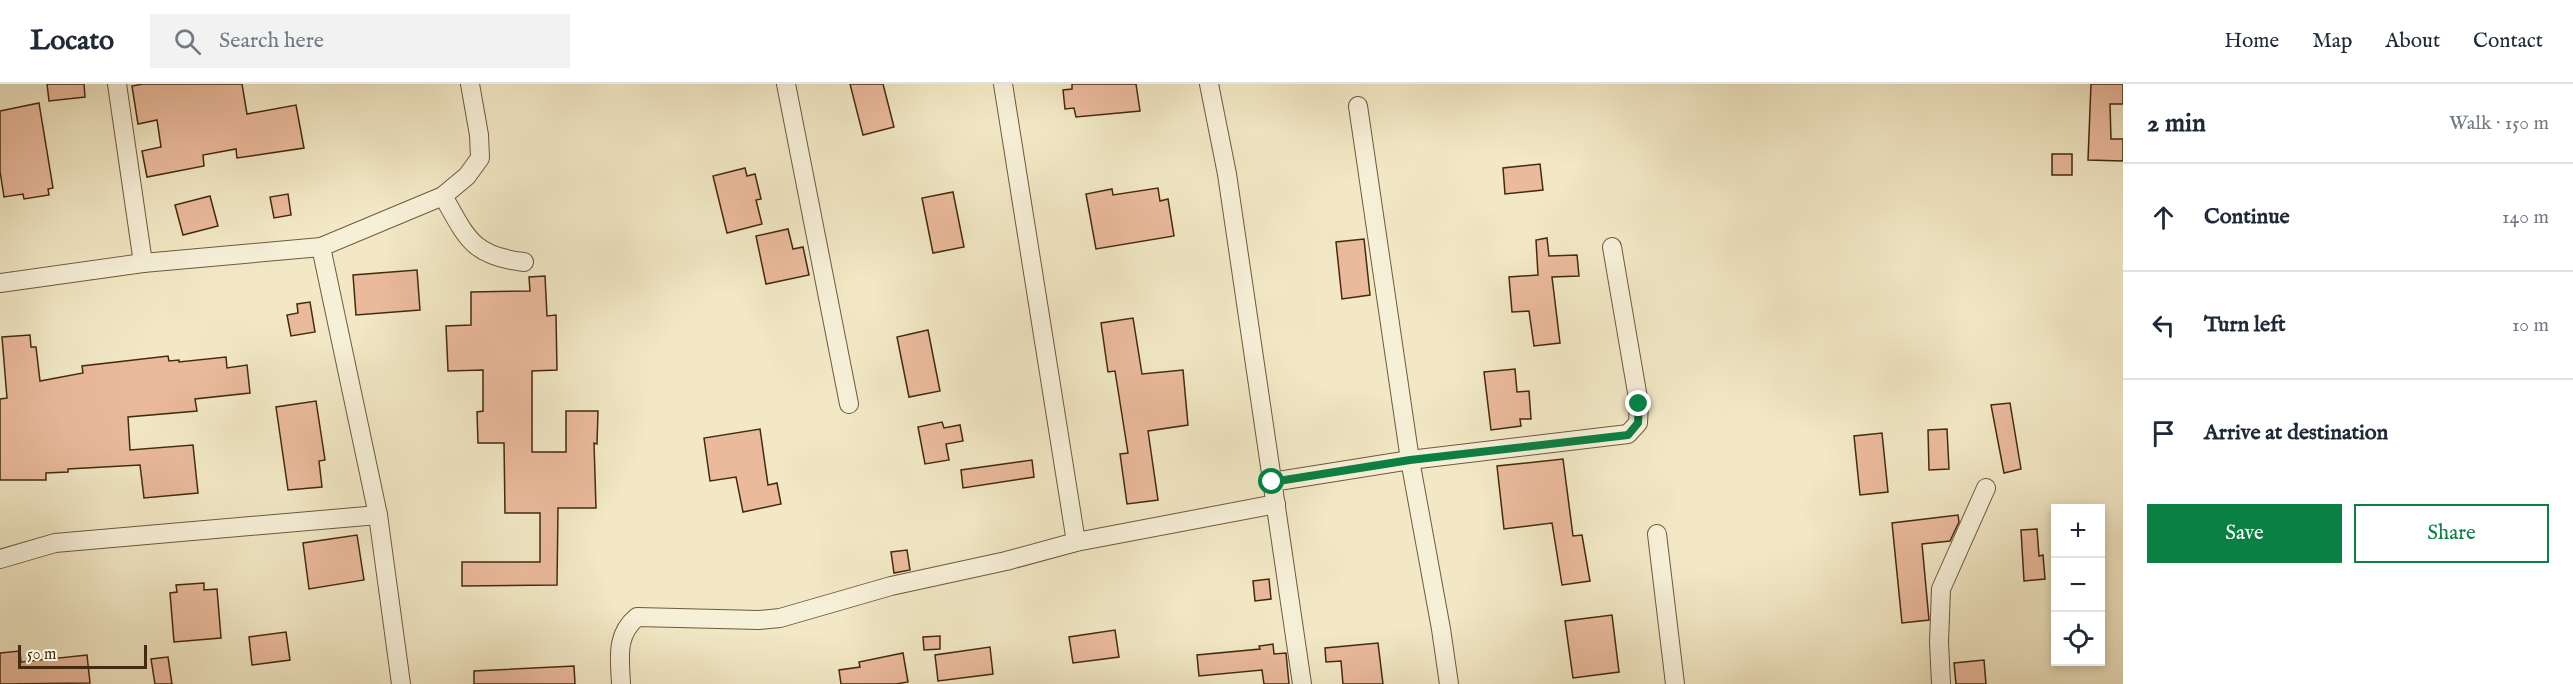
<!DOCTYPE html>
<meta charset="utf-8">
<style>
body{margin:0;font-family:"IM FELL English",serif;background:#f2f2f3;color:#1f2937}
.controls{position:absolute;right:18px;bottom:18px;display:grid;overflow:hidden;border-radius:0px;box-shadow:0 3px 9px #0003}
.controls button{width:54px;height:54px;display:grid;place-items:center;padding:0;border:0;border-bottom:2px solid #e0e1e3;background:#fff;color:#1f2937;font:30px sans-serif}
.scale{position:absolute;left:18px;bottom:15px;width:129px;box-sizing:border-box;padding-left:6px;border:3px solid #422b0e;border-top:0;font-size:16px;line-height:21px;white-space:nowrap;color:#422b0e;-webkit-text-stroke:4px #f7f0d9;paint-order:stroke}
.stop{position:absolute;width:18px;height:18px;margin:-14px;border:4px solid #0b8043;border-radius:50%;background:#fff}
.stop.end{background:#0b8043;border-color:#fff;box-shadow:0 2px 6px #0008}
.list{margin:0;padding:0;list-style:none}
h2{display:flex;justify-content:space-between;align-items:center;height:78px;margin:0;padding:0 24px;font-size:26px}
h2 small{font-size:20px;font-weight:400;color:#747a83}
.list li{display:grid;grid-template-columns:39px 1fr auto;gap:18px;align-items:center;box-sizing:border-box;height:108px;padding:0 24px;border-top:2px solid #e0e1e3}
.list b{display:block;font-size:22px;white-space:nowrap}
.list em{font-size:20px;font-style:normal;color:#747a83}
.actions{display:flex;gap:12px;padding:18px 24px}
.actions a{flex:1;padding:14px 0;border:2px solid #0b8043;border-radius:0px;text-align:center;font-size:21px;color:#0b8043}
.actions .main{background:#0b8043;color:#fff}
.icon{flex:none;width:33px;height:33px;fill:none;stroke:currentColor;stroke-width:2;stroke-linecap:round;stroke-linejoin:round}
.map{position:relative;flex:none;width:2123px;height:600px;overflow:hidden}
header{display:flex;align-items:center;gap:36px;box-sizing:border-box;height:84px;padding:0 30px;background:#fff;border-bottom:2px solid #e0e1e3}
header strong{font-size:28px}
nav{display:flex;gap:33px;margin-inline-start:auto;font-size:21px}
.search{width:420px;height:54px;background:#f2f2f3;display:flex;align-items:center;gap:15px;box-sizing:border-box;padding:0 21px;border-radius:0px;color:#747a83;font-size:22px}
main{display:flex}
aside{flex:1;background:#fff}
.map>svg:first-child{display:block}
.building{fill:#ebba9d;stroke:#422b0e;stroke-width:1.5}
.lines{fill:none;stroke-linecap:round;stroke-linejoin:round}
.minor-casing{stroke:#6e5a3c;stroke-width:20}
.minor{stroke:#f7f0d9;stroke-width:18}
.route{stroke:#0b8043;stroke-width:8}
</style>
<header>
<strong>Locato</strong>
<div class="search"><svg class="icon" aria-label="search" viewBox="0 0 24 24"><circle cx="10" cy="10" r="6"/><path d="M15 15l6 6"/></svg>Search here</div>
<nav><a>Home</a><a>Map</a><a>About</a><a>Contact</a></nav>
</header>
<main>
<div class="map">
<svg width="2123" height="600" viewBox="0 0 2123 600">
<rect width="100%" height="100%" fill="#f2e8c5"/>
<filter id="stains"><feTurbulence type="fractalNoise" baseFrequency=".00333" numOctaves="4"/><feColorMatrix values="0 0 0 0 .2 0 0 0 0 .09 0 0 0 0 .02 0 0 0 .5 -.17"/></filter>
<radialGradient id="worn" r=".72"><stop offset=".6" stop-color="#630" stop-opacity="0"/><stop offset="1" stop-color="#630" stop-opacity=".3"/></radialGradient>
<!-- building -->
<g class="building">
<polygon points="47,0 84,0 85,13 49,17"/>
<polygon points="143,0 242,0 247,30 296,21 304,64 237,74 236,65 203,71 204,82 147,93 142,67 161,63 157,36 138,40 132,2"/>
<polygon points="850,0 883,0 894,43 863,51"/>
<polygon points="1072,0 1136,0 1140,27 1076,33 1074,24 1065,25 1063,6 1072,5"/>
<polygon points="2091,0 2123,0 2123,20 2110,20 2111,55 2123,55 2123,77 2088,76"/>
<polygon points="39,19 53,104 48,105 49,111 24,115 23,110 4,113 0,87 0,27"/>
<rect x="2052" y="70" width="20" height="21"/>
<polygon points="1540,80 1543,106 1505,110 1503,84"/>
<polygon points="745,84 747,92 755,90 761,115 756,116 762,140 727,149 713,92"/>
<polygon points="1158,104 1160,117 1168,115 1174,152 1096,165 1086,110 1112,105 1113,111"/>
<polygon points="953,108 964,163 933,169 922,114"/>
<polygon points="288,110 291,131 274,134 270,113"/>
<polygon points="210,112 218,142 183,151 175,121"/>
<polygon points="788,145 793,165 803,163 809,191 766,200 756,152"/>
<polygon points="1547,154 1549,172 1577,171 1579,192 1552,193 1560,259 1534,262 1529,227 1512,228 1509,193 1538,191 1536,156"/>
<polygon points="1364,155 1370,211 1342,215 1336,158"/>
<polygon points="417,186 420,226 356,231 353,191"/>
<polygon points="545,192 547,232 556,231 557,286 532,287 532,368 566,368 566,327 598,327 597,360 594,359 596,424 558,424 557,501 462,502 462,478 540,478 540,429 505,429 504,359 478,359 477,328 483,327 483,286 448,287 446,242 471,241 471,208 530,207 529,193"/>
<polygon points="310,218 315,248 291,252 287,231 298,229 297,220"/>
<polygon points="1133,234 1142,290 1183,286 1188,341 1148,347 1158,416 1127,420 1120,370 1128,369 1115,287 1108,288 1101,239"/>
<polygon points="928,246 940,307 909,313 897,253"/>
<polygon points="30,251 31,263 36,263 40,297 83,289 82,282 168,272 169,277 179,276 179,278 226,273 227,284 247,281 250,309 195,315 197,327 128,333 130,366 193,361 198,409 144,414 140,381 68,385 68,388 46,389 46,396 0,396 0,315 7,314 2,253"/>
<polygon points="1515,285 1517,308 1529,307 1531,335 1520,335 1521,342 1491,346 1484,288"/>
<polygon points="316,317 325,376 319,377 322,403 288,406 276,323"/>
<polygon points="2010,319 2021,385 2004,389 1991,321"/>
<polygon points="942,338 944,344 960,341 963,357 946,360 949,376 925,380 918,343"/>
<polygon points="760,345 768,401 777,399 781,420 743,428 736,393 710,397 704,354"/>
<polygon points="1947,345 1949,385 1929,386 1928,346"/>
<polygon points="1882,349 1888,408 1860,411 1854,352"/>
<polygon points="1563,375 1573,452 1582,451 1590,497 1562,501 1552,439 1504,445 1497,382"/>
<polygon points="1032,376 1034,393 963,404 961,386"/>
<polygon points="1958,431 1959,438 1950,457 1922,460 1929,536 1902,539 1892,439"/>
<polygon points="2037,445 2039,472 2043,471 2045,495 2024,497 2021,446"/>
<polygon points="357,451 364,496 309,505 303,459"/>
<polygon points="907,466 910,486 894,489 891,468"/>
<polygon points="1269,495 1271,515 1255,517 1253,497"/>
<polygon points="204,499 204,506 217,505 221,554 174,558 170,509 177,508 176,501"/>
<polygon points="1612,531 1619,588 1573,594 1565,537"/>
<polygon points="1115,546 1119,573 1073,579 1069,553"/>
<polygon points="286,548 290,576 252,581 249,553"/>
<polygon points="940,552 940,565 924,566 923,553"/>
<polygon points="1378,559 1383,600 1343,600 1341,577 1326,578 1325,564"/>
<polygon points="1273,560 1274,570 1286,569 1289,600 1264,600 1262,586 1199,592 1197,571 1260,565 1259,562"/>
<polygon points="990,563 993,590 938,597 935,571"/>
<polygon points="20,567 21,578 87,571 90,599 0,600 0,569"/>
<polygon points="903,569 908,598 896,600 841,600 839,586 860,583 859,578"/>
<polygon points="168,573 172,600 155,600 151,575"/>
<polygon points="1984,576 1986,600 1956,600 1954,579"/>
<polygon points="574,582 575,600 474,600 474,587"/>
</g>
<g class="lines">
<!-- minor casing -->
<g class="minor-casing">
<g id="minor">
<polyline points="117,0 143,179"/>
<polyline points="786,0 849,320"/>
<polyline points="1003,0 1076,458"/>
<polyline points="1209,0 1227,90 1302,600"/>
<polyline points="1358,22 1410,376 1441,545 1449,600"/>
<path d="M443 112C467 154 472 172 524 178"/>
<polyline points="321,163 378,431 401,600"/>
<polyline points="0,199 143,179 321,163 443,112 467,92 480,74 479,51 470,0"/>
<polyline points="1272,398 1410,376 1628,350 1638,339 1639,320 1612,163"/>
<polyline points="1657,450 1675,600"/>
<polyline points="0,475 55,459 378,431"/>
<path d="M621 600C620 575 615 551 637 533L759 536 780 534 891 502 1006 477 1076 458 1276 420"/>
<polyline points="1941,600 1939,558 1941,505 1986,404"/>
</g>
</g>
<!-- minor -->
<use href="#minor" class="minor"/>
</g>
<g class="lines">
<!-- route -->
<polyline class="route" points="1272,398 1410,376 1628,351 1638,339 1639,320"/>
</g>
<rect width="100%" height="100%" filter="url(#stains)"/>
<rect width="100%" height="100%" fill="url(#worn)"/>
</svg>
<div class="controls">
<button>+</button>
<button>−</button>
<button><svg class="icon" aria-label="locate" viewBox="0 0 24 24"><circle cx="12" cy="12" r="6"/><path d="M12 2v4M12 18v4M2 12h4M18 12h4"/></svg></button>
</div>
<div class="scale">50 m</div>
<div class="stop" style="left:1272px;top:398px"></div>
<div class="stop end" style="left:1639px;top:320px"></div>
</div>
<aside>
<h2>2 min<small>Walk · 150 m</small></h2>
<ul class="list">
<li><svg class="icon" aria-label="ahead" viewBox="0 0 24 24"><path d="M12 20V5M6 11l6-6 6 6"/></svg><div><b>Continue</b></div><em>140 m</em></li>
<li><svg class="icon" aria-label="left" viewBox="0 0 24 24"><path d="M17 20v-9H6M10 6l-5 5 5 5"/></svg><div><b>Turn left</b></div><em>10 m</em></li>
<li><svg class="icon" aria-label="arrive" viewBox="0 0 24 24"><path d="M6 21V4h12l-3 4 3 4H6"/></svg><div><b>Arrive at destination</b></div></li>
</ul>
<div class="actions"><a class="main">Save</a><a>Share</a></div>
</aside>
</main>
